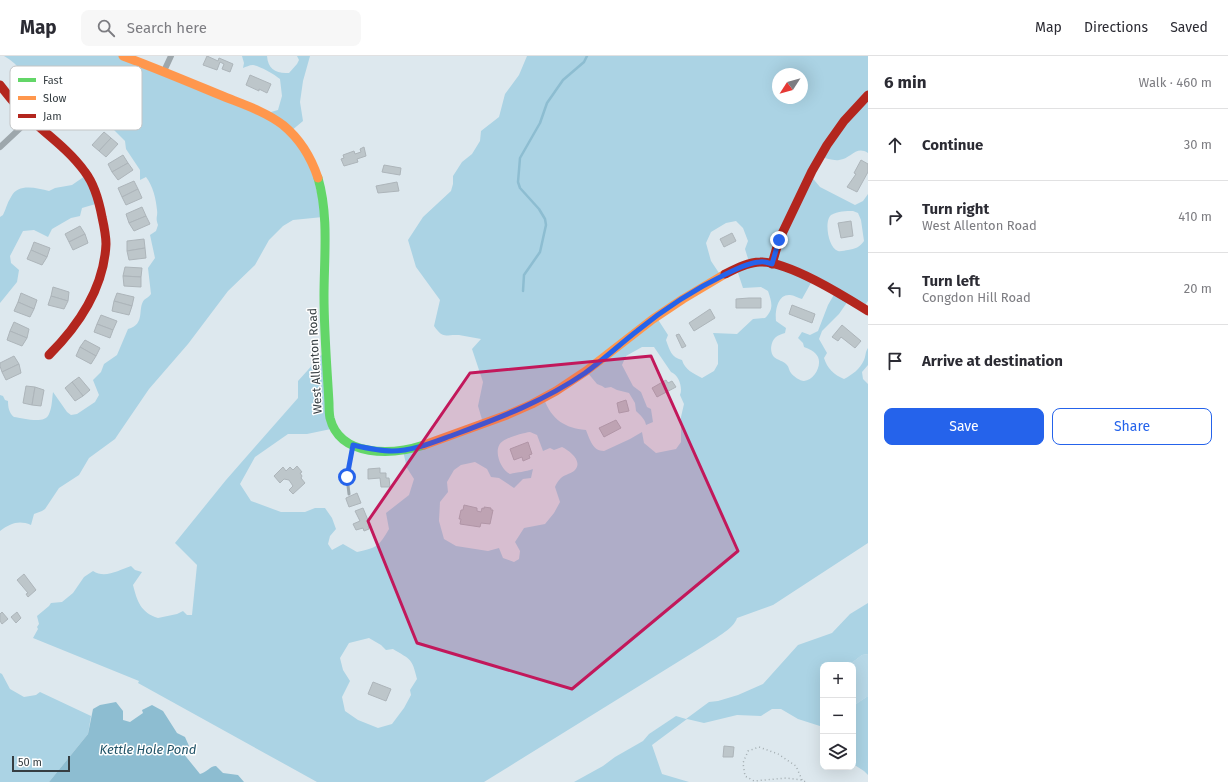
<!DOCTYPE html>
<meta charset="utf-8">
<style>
body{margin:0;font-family:"Fira Sans",sans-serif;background:#f7f7f7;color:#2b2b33}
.controls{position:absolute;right:12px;bottom:12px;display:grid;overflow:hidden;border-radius:8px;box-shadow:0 4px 16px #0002}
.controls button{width:36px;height:36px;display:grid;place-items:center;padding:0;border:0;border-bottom:1px solid #e1e1e2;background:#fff;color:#2b2b33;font:20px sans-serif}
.compass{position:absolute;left:772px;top:12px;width:36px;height:36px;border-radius:50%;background:#fff;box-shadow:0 4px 16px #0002;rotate:234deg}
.scale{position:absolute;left:12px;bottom:10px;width:58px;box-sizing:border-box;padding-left:4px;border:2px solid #363e42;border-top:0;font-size:11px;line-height:14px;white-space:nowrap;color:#363e42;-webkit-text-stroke:3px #fff;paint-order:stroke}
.stop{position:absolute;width:12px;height:12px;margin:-9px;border:3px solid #2563eb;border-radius:50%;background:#fff}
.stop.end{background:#2563eb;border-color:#fff;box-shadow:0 1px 4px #0008}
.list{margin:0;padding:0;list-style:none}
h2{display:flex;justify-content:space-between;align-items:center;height:52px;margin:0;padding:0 16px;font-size:17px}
h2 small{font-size:13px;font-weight:400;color:#7c7c81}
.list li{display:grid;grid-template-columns:26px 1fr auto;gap:12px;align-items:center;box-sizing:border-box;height:72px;padding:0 16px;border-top:1px solid #e1e1e2}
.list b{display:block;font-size:15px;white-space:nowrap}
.list p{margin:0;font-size:13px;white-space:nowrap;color:#7c7c81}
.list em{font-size:13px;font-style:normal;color:#7c7c81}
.actions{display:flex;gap:8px;padding:12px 16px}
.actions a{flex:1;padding:9px 0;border:1px solid #2563eb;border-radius:8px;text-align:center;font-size:14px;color:#2563eb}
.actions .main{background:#2563eb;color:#fff}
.icon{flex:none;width:22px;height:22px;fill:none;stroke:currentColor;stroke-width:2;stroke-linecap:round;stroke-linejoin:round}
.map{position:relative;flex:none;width:868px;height:726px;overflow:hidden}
header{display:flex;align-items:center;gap:24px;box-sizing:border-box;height:56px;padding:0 20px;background:#fff;border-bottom:1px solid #e1e1e2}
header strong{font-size:19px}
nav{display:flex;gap:22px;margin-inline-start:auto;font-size:14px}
.search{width:280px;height:36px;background:#f7f7f7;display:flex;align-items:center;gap:10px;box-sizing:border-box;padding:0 14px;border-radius:8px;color:#7c7c81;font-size:15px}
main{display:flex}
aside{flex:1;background:#fff}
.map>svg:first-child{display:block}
.green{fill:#b6d7e6}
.forest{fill:#abd3e4;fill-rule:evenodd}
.water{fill:#8dbdd1}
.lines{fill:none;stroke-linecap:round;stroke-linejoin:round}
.stream{stroke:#8dbdd1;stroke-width:2.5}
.building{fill:#bdc6ca;stroke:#adb5ba}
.path{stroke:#a2acb0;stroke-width:1.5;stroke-dasharray:1 3;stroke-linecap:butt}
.lane{stroke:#9da7ac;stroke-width:3}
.street{stroke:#9da7ac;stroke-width:6}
.fast{stroke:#63d668;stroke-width:9}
.slow{stroke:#ff974d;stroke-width:9}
.jam{stroke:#b3261e;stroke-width:9}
.route{stroke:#2563eb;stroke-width:5}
.marked{fill:#c2185b;fill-opacity:0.2;stroke:#c2185b;stroke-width:3;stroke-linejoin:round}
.labels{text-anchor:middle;stroke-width:3;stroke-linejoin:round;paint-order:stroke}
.street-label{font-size:12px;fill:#363e42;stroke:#fff}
.water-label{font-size:13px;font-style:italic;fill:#205367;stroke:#fff}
.key{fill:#fff;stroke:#c3c5c6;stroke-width:1}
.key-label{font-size:11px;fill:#363e42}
</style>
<header>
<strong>Map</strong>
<div class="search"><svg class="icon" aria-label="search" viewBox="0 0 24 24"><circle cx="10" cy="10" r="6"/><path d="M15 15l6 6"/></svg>Search here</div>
<nav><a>Map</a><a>Directions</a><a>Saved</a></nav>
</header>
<main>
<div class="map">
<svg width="868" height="726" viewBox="0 0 868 726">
<rect width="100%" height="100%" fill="#dde8ee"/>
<!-- green -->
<polygon class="green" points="868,598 868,640 853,650 853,609 849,609 862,599"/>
<!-- forest -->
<g class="forest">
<path d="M4 0H123L264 58 278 54 282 40 280 23C274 18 260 10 253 9 249 9 246 11 243 12L244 7 242 0H267C268 13 276 18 289 17L297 8 299 4 297 0H310L303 25 300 46 303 65 291 75 308 99 323 161 293 164 283 170 269 184 255 209 228 235 188 288 149 333 119 377 115 383 89 402 79 419 59 432 45 453 42 455 34 458 31 469C19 464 11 467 0 475V339L3 340 5 344 8 345C8 351 9 357 14 361 23 362 45 369 49 358 52 352 52 343 53 336L67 356 71 359 77 358 95 346 99 339 93 324 101 316 104 308 117 299 128 273C146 268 137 253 144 244 146 242 149 241 151 238L148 212 155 202 150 179 156 175 158 169C155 161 158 161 157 154 156 143 153 130 146 121L140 124V114L126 93 125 85 109 69 113 61C108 50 99 43 88 39L78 43 71 54 67 51C60 47 45 42 39 37 27 25 20 8 4 0Z"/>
<path d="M527 0H868V97C856 89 851 103 839 104 834 105 826 102 820 101L810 119 820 131 855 149 863 145 868 138V245L863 252 848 245 839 258 822 275 819 283 827 297 824 302C827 312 834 319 844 323 852 319 860 313 864 304 866 300 865 296 868 292V309L862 316 863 323 868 328V487L773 549 737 562C734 573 712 584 702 591L484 726H317L138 627 139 625 33 582 38 573 37 571 39 568 37 560 49 550 51 547 62 546 73 537 84 521 93 515C105 523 119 514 131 510L135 514 142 516 133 529C137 545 141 557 158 562L177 558 183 555 187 559H192L197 509 175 487 226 424 298 342V325L325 295 331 373 307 378H288L255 401 240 428 251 445 281 456H305L315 452H325L332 462 336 473 330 480 328 488 332 494 343 488 357 496C377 492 379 490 389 473L386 457 409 439 414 423 407 412 403 395 483 367 478 350 483 326 472 293 481 283C474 282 466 280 459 279 445 278 444 284 434 270L440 244 416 211 408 184 423 161 451 135 453 128V120L462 106 472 98 480 85 481 75 499 61 505 38 519 19ZM778 18H802V42H778ZM853 155 858 157 861 164 864 185C860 191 855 193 848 194 845 194 841 196 838 195 828 192 824 165 831 159 838 155 846 155 853 155ZM736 165 743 172 748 185 745 193 750 209 737 214 743 232 761 231 768 235C772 247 774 253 765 262L753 263 737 278 713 277 718 289V308L714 315 702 322C693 317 685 314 682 304 671 301 670 295 666 284L668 279 657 262 721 220 711 205 706 187 711 176 726 167ZM812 225 835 237 828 249 818 275 810 279 802 276 798 282 803 287 804 291C809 293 815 295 818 301 822 310 814 324 804 325 800 325 793 320 791 317 789 315 789 311 787 309 784 305 777 304 774 301 769 296 771 285 776 281 778 279 782 278 785 277L786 272 776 265C775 256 777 238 790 239 794 239 798 242 802 243ZM642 291H654L671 316C679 319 683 332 680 339L684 348 681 361V386L676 393 656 397 644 387 642 376 630 383 604 395C593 395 590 384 586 374 565 372 552 364 544 343L587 316 597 328 602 330 605 332 611 331 617 334 629 337 635 347 636 355C640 359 645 363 646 369L653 366 651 353 647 351 641 336 633 330 622 309 626 300ZM530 376 537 379 543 395 550 392 554 394 562 391C570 395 584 406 574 415 570 418 563 419 560 423 558 425 556 428 555 431L560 446 554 457 545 468 524 472 515 486 520 495 519 503 514 506 503 502 499 492 488 495 456 490 444 483 439 465 440 446 448 436 447 426 454 414 461 409 475 406 487 413 491 421 499 422 514 432 523 423 531 422 533 413C525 416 518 416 510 418 500 413 492 392 503 385 509 381 523 377 530 376ZM369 582 381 589 386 594 393 593C411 604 412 602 417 623L410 634 411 639 404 652 392 668 378 672 358 664 345 655 342 641 350 625 343 614 340 602 349 587Z"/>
<path d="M85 120 99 147 82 152 80 160 71 162 52 173 48 181 34 174 23 175 10 200 11 207 19 214 17 226 0 247V161L3 159C6 153 7 147 11 141 18 127 36 132 49 135L55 132 72 129Z"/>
<polygon points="868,547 868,598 862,599 849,609 823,609 823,671 798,663 781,653 772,653 761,660 737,659 704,667 687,663 652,689 662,718 689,726 574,726 603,710 615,701 643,685 649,678 676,660 686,663 709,646 718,645 738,639 763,628 798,589 832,577 850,558"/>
<polygon points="0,617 2,618 10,633 24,641 36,639 40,636 91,660 88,678 49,726 0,726"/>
<polygon points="868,640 868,719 864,715 853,708 853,650"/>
</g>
<!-- water -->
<path class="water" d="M116 646 123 655V664L130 666 143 657 142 654 152 649 163 655 177 677 185 681 189 690 183 697 200 718C206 717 210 710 216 710L223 717 238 719 244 726H49L88 678 93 653 100 649Z"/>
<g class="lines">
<!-- stream -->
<polyline class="stream" points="523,235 524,219 540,196 546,169 545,163 539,153 520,132 518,126 520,102 540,67 547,47 563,24 584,6 587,0"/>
</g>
<!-- building -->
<g class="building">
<polygon points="207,0 218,5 219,2 233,8 230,16 222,13 224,8 220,6 217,14 203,9"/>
<polygon points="250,19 271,28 267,37 259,33 259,35 246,29"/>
<polygon points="104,76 111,82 99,95 92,89"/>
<polygon points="111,82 118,88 106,101 99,95"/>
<polygon points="364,91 366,100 357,103 358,106 344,110 341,103 344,102 343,99 354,95 355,98 361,96 360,93"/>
<polygon points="123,99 128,107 112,116 108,108"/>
<polygon points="861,104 868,108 868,116 857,136 847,131 856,118 854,117"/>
<polygon points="128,107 133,114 118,124 112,116"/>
<polygon points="384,109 401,112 400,119 382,116"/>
<polygon points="134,125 138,133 122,141 118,132"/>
<polygon points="397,126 399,135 378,137 376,130"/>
<polygon points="138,133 142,142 126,149 122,141"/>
<polygon points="142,151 146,160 129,167 126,158"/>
<polygon points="146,160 150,168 134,175 129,167"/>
<polygon points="851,165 853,180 841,182 838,167"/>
<polygon points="80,170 85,178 69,186 65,178"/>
<polygon points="732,177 736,185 724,191 720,183"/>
<polygon points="85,178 88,187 73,194 69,186"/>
<polygon points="144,183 145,192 127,195 127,185"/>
<polygon points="34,186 50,192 47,201 31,194"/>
<polygon points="145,192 146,202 129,204 127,195"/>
<polygon points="31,194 47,201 42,209 27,203"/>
<polygon points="125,211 142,212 141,221 123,220"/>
<polygon points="123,220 141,221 141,231 124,230"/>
<polygon points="53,231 69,236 68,245 51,240"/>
<polygon points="21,237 37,244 34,253 18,246"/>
<polygon points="117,237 134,241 132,250 114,245"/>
<polygon points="51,240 68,245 64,253 48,249"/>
<polygon points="749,242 761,242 761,252 736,252 736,243"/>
<polygon points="114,245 132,250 129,259 112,255"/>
<polygon points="18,246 34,253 30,261 14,255"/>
<polygon points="792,249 815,258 812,267 789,258"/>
<polygon points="710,253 715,262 694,275 689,267"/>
<polygon points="101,259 117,265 113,274 97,268"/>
<polygon points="14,266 29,273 27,282 10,275"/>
<polygon points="97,268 113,274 110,282 94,276"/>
<polygon points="842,269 861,285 855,292 841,281 838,285 832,281"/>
<polygon points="10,275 27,282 22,290 7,284"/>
<polygon points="679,278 686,290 682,292 676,279"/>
<polygon points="85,284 100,292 96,300 80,291"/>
<polygon points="80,291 96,300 91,308 76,300"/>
<polygon points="14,300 19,308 2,316 0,310 0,307"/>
<polygon points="19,308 21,317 6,324 2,316"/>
<polygon points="79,321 90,334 83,340 72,326"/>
<polygon points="666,324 668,327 672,325 676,331 657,341 652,332"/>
<polygon points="72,326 83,340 75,345 65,332"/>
<polygon points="26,330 35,331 32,349 23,347"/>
<polygon points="35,331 44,334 41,350 32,349"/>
<polygon points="626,344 629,355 619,357 617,347"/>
<polygon points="616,364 621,372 604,381 599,372"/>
<polygon points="528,386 532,398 529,399 530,402 523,405 522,401 514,404 510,393"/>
<polygon points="297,410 302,416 300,417 302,420 301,422 305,427 293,438 289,434 293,430 289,424 284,423 280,427 274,420 283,411 286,415 290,411 293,414"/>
<polygon points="380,412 380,417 386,417 386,422 389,422 390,431 381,431 380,422 368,423 368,413"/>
<polygon points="357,437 361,447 349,451 346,443 346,442"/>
<polygon points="464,449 477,452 477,455 481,456 482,452 484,453 484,451 491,452 491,454 493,454 490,468 481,467 480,471 460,468 461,463 459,463 461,454 463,454"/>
<polygon points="363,452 370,469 368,470 369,473 364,475 363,472 356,474 353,468 360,465 355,455"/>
<polygon points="24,518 36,534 28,541 26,538 28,537 17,524"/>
<polygon points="2,556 8,563 2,568 0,565 0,558"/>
<polygon points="17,556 21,562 16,567 11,561"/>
<polygon points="373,626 391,633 386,645 368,638"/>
<polygon points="724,690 734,691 733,701 723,701"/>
</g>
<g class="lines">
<!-- path -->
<polyline class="path" points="802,724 796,710 778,698 759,691 748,695 743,707 745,720 754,725 786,722 802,724 806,726"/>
<!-- lane -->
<polyline class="lane" points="349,438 347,421 353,391"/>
<!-- street -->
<g class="street">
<polyline points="164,15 171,0"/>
<polyline points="0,91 30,63"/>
</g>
<!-- fast -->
<path class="fast" d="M318 122C329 160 324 201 324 240 324 276 327 311 329 347 329 352 329 357 330 362 340 402 393 399 424 389"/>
<!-- slow -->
<g class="slow">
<path d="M123 0C158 13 191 27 225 41 245 49 266 56 283 69 300 83 311 101 318 122"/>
<polyline points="424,389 507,359 532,348 556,335 586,315 653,263 683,243 725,218"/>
</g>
<!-- jam -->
<g class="jam">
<path d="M0 29C9 41 19 53 30 63 49 80 70 95 85 116 95 129 99 145 102 161 104 170 106 179 106 188 104 232 79 269 49 299"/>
<polyline points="772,208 779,184 812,115 827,89 844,65 868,39"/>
<path d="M725 218C735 213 748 206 760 206 788 205 844 240 868 255"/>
</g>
</g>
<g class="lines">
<!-- route -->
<path class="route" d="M347 421 353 389C366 392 379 395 392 395 414 395 436 385 456 378 502 361 544 345 585 317 603 304 619 289 637 275 664 253 695 233 726 218 734 214 751 206 760 206 764 205 769 207 772 208L779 184"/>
</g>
<!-- marked area -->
<path class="marked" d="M651 300 738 495 572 633 417 587 368 465 470 317Z"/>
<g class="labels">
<!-- street labels -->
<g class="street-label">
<text transform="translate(315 305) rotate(-93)" y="4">West Allenton Road</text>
</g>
<!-- water labels -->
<g class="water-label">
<text x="148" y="698">Kettle Hole Pond</text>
</g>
</g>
<!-- legend -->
<rect x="10" y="10" width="132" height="64" rx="6" class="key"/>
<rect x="18" y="22" width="18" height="4" fill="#63d668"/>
<rect x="18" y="40" width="18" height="4" fill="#ff974d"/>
<rect x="18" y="58" width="18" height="4" fill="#b3261e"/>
<g class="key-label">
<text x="43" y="28">Fast</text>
<text x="43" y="46">Slow</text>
<text x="43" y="64">Jam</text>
</g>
</svg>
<div class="controls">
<button>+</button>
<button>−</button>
<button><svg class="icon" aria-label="layers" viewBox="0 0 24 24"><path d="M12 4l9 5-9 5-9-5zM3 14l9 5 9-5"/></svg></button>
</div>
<svg class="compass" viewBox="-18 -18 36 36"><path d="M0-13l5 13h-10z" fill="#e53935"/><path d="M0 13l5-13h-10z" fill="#7c7c81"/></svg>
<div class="scale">50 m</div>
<div class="stop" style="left:347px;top:421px"></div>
<div class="stop end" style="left:779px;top:184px"></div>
</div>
<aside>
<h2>6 min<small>Walk · 460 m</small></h2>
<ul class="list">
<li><svg class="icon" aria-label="ahead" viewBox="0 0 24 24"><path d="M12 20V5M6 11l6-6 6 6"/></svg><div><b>Continue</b></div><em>30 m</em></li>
<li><svg class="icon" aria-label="right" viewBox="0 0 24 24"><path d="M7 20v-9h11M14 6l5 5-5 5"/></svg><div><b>Turn right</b><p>West Allenton Road</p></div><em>410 m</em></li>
<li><svg class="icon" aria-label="left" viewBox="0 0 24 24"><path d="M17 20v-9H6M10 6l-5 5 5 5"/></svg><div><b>Turn left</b><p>Congdon Hill Road</p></div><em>20 m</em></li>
<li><svg class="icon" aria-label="arrive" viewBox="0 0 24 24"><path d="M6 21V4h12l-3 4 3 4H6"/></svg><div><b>Arrive at destination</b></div></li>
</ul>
<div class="actions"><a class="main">Save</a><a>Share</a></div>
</aside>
</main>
